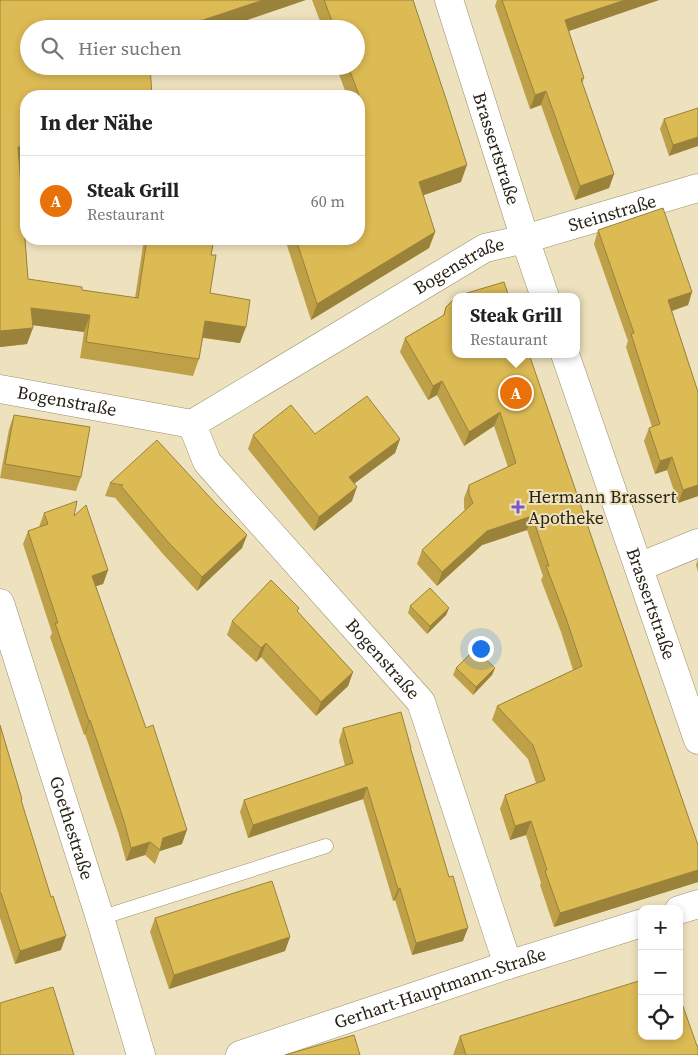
<!DOCTYPE html>
<html lang="de">
<meta charset="utf-8">
<style>
body{margin:0;font-family:"Source Serif 4",serif;background:#f2f2f2;color:#222}
.controls{position:absolute;right:15px;bottom:15px;display:grid;overflow:hidden;border-radius:10px;box-shadow:0 2px 8px #0003}
.controls button{width:45px;height:45px;display:grid;place-items:center;padding:0;border:0;border-bottom:1px solid #e0e0e0;background:#fff;color:#222;font:25px sans-serif}
.you{position:absolute;left:480px;top:648px;width:18px;height:18px;margin:-12px;border:4px solid #fff;border-radius:50%;background:#1a73e8;box-shadow:0 0 0 8px #1a73e833}
.badge{display:grid;place-items:center;width:32px;height:32px;border-radius:50%;background:#7658d2;color:#fff;font-size:16px;font-weight:700}
.pin{position:absolute;translate:-50% -50%;border:2px solid #fff;box-shadow:0 1px 5px #0006}
.popup{position:absolute;left:452px;top:293px;width:128px;height:65px;box-sizing:border-box;display:grid;place-content:center;border-radius:10px;background:#fff;filter:drop-shadow(0 1px 4px #0005);font-size:16px;white-space:nowrap;color:#767676}
.popup b{font-size:19px;color:#222}
.popup::after{content:'';position:absolute;left:50%;top:100%;margin-left:-10px;border:10px solid transparent;border-top-color:#fff}
.list{margin:0;padding:0;list-style:none}
h2{display:flex;justify-content:space-between;align-items:center;height:65px;margin:0;padding:0 20px;font-size:21px}
h2 small{font-size:16px;font-weight:400;color:#767676}
.list li{display:grid;grid-template-columns:32px 1fr auto;gap:15px;align-items:center;box-sizing:border-box;height:90px;padding:0 20px;border-top:1px solid #e0e0e0}
.list b{display:block;font-size:19px;white-space:nowrap}
.list p{margin:0;font-size:16px;white-space:nowrap;color:#767676}
.list em{font-size:16px;font-style:normal;color:#767676}
.icon{flex:none;width:28px;height:28px;fill:none;stroke:currentColor;stroke-width:2;stroke-linecap:round;stroke-linejoin:round}
.map{position:relative;flex:none;width:698px;height:1055px;overflow:hidden}
.search{position:absolute;background:#fff;box-shadow:0 2px 8px #0003;left:20px;top:20px;width:345px;height:55px;display:flex;align-items:center;gap:12px;box-sizing:border-box;padding:0 18px;border-radius:28px;color:#767676;font-size:19px}
.panel{position:absolute;background:#fff;box-shadow:0 2px 8px #0003;left:20px;top:90px;width:345px;height:155px;border-radius:20px}
.map>svg:first-child{display:block}
.lines{fill:none;stroke-linecap:round;stroke-linejoin:round}
.lane-casing{stroke:#9a8f6e;stroke-width:15}
.street-casing{stroke:#9a8f6e;stroke-width:29}
.secondary-casing{stroke:#9a8f6e;stroke-width:29}
.lane{stroke:#fff;stroke-width:14}
.street{stroke:#fff;stroke-width:28}
.secondary{stroke:#fff;stroke-width:28}
.wall{fill:#bda048}
.shaded-wall{fill:#9a823b}
.building{fill:#dcba54;stroke:#9a823b}
.poi-dot{fill:#7658d2;stroke:#eee2be;stroke-width:2}
.labels{text-anchor:middle;stroke-width:4;stroke-linejoin:round;paint-order:stroke}
.street-label{font-size:18px;fill:#272315;stroke:#eee2be}
.poi-label{font-size:18px;fill:#272315;stroke:#eee2be;text-anchor:start}
</style>
<div class="map">
<svg width="698" height="1055" viewBox="0 0 698 1055">
<rect width="100%" height="100%" fill="#eee2be"/>
<g class="lines">
<!-- lane casing -->
<g class="lane-casing">
<polyline id="lane" points="100,918 326,846"/>
</g>
<!-- street casing -->
<g class="street-casing">
<g id="street">
<path id="s1" d="M0 389 192 424 485 248 525 239 698 188"/>
<path id="s2" d="M192 424 207 462 421 702 508 965"/>
<polyline points="639,567 698,543"/>
<path id="s3" d="M0 603 100 918 141 1055"/>
<polyline points="679,910 698,904"/>
<path id="s4" d="M240 1055 508 965 642 923"/>
</g>
</g>
<!-- secondary casing -->
<g class="secondary-casing">
<g id="secondary">
<path id="s5" d="M449 0 525 239 545 297"/>
<path id="s6" d="M565 354 698 740"/>
</g>
</g>
<!-- lane -->
<use href="#lane" class="lane"/>
<!-- street -->
<use href="#street" class="street"/>
<!-- secondary -->
<use href="#secondary" class="secondary"/>
</g>
<!-- wall -->
<g class="wall">
<polygon points="312,0 413,0 461,182 423,195 435,232 429,248 311,320 285,239 359,239 359,96 347,96 336,66 356,66 356,29 323,29"/>
<polygon points="497,0 659,0 569,31 584,78 582,84 614,174 609,188 575,200 541,105 530,109 495,6"/>
<polygon points="29,29 20,163 28,279 82,290 135,298 144,239 214,239 211,255 210,293 240,343 203,338 199,359 193,376 80,358 84,332 32,325 27,344 0,347"/>
<polygon points="698,108 669,156 660,129 664,119"/>
<polygon points="598,230 692,292 688,305 672,311 698,392 698,496 678,503 667,470 655,474 644,441 649,428 652,427 626,347 628,341 594,244"/>
<polygon points="446,307 529,354 596,550 698,845 698,882 554,927 540,885 541,883 526,835 510,840 500,809 505,795 536,783 528,759 492,720 497,706 573,670 561,632 541,580 543,576 527,530 482,545 437,586 417,564 422,550 465,510 464,508 464,498 469,485 508,467 494,426 464,446 437,395 428,400 400,352 405,338 443,316"/>
<polygon points="14,415 81,477 76,491 0,478 9,429"/>
<polygon points="315,434 400,439 395,453 354,484 352,501 314,531 248,449 253,435"/>
<polygon points="110,483 217,505 247,535 242,548 197,591 163,554 116,499 116,498 105,496"/>
<polygon points="44,513 74,516 108,570 103,584 96,586 182,844 160,851 155,864 145,855 126,861 119,835 85,734 84,735 50,637 52,633 23,544 28,531 39,527"/>
<polygon points="698,559 698,572 696,565"/>
<polygon points="410,606 449,608 446,615 427,634 408,613"/>
<polygon points="298,612 353,672 348,686 316,716 261,657 256,662 227,635 232,621"/>
<polygon points="456,668 495,668 492,675 473,695 453,675"/>
<polygon points="0,725 22,799 21,802 61,950 15,964 0,918"/>
<polygon points="343,728 411,750 463,941 412,955 395,900 393,901 363,799 248,838 240,812 244,800 345,766 339,741"/>
<polygon points="155,918 290,937 285,951 169,989 150,932"/>
<polygon points="460,1036 697,1046 698,1055 453,1055"/>
</g>
<!-- shaded-wall -->
<g class="shaded-wall">
<polygon points="263,0 306,0 221,29 189,29 191,24"/>
<polygon points="625,0 659,0 560,34 565,20"/>
<polygon points="546,91 541,105 530,109 535,95"/>
<polygon points="698,137 698,146 669,156 673,145"/>
<polygon points="26,146 26,162 12,163 18,147"/>
<polygon points="467,165 461,182 413,199 419,182"/>
<polygon points="614,174 609,188 575,200 580,186"/>
<polygon points="435,232 429,248 311,320 317,304"/>
<polygon points="692,292 688,305 663,314 668,300"/>
<polygon points="31,308 90,315 84,332 25,324"/>
<polygon points="205,321 246,327 240,343 199,337"/>
<polygon points="33,328 27,344 0,347 0,331"/>
<polygon points="442,381 437,395 428,400 433,386"/>
<polygon points="500,412 494,426 464,446 469,432"/>
<polygon points="400,439 395,453 344,491 349,477"/>
<polygon points="672,457 667,470 655,474 660,461"/>
<polygon points="698,485 698,496 678,503 683,490"/>
<polygon points="357,487 352,501 314,531 319,517"/>
<polygon points="532,516 527,530 482,545 437,586 442,572 487,531"/>
<polygon points="247,535 242,548 197,591 202,577"/>
<polygon points="108,570 103,584 87,589 92,576"/>
<polygon points="449,608 446,615 427,634 430,626"/>
<polygon points="266,643 261,657 256,662 261,648"/>
<polygon points="495,668 492,675 473,695 476,687"/>
<polygon points="353,672 348,686 316,716 321,702"/>
<polygon points="90,720 85,734 84,735 89,721"/>
<polygon points="367,787 363,799 248,838 253,825"/>
<polygon points="531,821 526,835 510,840 515,826"/>
<polygon points="187,830 182,844 160,851 163,838"/>
<polygon points="150,842 145,855 126,861 131,848"/>
<polygon points="698,870 698,882 554,927 560,913"/>
<polygon points="400,888 395,900 393,901 398,889"/>
<polygon points="468,928 463,941 412,955 416,943"/>
<polygon points="66,936 61,950 15,964 20,951"/>
<polygon points="290,937 285,951 169,989 174,975"/>
</g>
<!-- building -->
<g class="building">
<polygon points="0,0 263,0 191,24 191,29 29,29 29,66 150,66 152,96 26,96 26,146 18,147 28,279 82,287 82,290 138,298 147,239 214,239 211,255 216,255 210,293 250,300 246,327 205,321 199,359 86,342 90,315 31,308 33,328 0,331"/>
<polygon points="324,0 413,0 448,105 467,165 419,182 435,232 317,304 296,239 359,239 359,96 355,96 359,95 348,66 356,66 356,29 335,29"/>
<polygon points="502,0 625,0 565,20 584,78 581,79 614,174 580,186 546,91 535,95"/>
<polygon points="698,108 698,137 673,145 664,119"/>
<polygon points="663,208 692,292 668,300 698,392 698,485 683,490 672,457 660,461 649,428 660,424 631,334 634,333 598,230"/>
<polygon points="504,282 509,297 456,297 457,296"/>
<polygon points="456,297 456,354 529,354 596,550 698,845 698,870 560,913 545,871 547,870 531,821 515,826 505,795 545,780 533,745 497,706 582,666 566,618 546,566 549,566 532,516 487,531 442,572 422,550 473,503 469,494 469,485 516,463 500,412 469,432 442,381 433,386 405,338 444,315 446,307"/>
<polygon points="367,396 400,439 349,477 357,487 319,517 253,435 291,405 315,434"/>
<polygon points="14,415 90,427 81,477 5,464"/>
<polygon points="157,440 217,505 247,535 202,577 167,541 121,486 123,485 110,483"/>
<polygon points="77,501 74,516 86,505 108,570 92,576 146,728 153,725 187,830 163,838 160,850 150,842 131,848 124,821 90,720 89,721 55,623 58,623 28,531 48,524 44,513"/>
<polygon points="271,580 299,608 297,611 353,672 321,702 266,643 261,648 232,621"/>
<polygon points="430,588 449,608 430,626 410,606"/>
<polygon points="475,649 495,668 476,687 456,668"/>
<polygon points="401,712 411,748 410,750 411,750 449,877 453,876 468,928 416,943 400,888 398,889 367,787 253,825 244,800 353,763 343,728"/>
<polygon points="0,725 22,799 21,800 51,897 53,896 66,936 20,951 1,893 0,893"/>
<polygon points="272,881 290,937 174,975 155,918"/>
<polygon points="642,980 642,1036 679,1036 679,995 697,1046 698,1045 698,1055 466,1055 460,1036"/>
<polygon points="53,987 74,1055 0,1055 0,1003"/>
<polygon points="354,1035 360,1055 285,1055"/>
</g>
<!-- markers -->
<path class="poi-dot" d="M515.5 499.5h5v5h5v5h-5v5h-5v-5h-5v-5h5z"/>
<g class="labels">
<!-- street labels -->
<g class="street-label">
<text dy="6" stroke="none"><textPath href="#s5" startOffset="156">Brassertstraße</textPath></text>
<text dy="6" stroke="none"><textPath href="#s1" startOffset="669">Steinstraße</textPath></text>
<text dy="6" stroke="none"><textPath href="#s1" startOffset="506">Bogenstraße</textPath></text>
<text dy="6" stroke="none"><textPath href="#s1" startOffset="68">Bogenstraße</textPath></text>
<text dy="6" stroke="none"><textPath href="#s6" startOffset="264">Brassertstraße</textPath></text>
<text dy="6" stroke="none"><textPath href="#s2" startOffset="305">Bogenstraße</textPath></text>
<text dy="6" stroke="none"><textPath href="#s3" startOffset="236">Goethestraße</textPath></text>
<text dy="6" stroke="none"><textPath href="#s4" startOffset="211">Gerhart-Hauptmann-Straße</textPath></text>
</g>
<!-- poi labels -->
<g class="poi-label">
<text x="528" y="503">Hermann Brassert<tspan x="528" dy="21">Apotheke</tspan></text>
</g>
</g>
</svg>
<div class="controls">
<button>+</button>
<button>−</button>
<button><svg class="icon" aria-label="locate" viewBox="0 0 24 24"><circle cx="12" cy="12" r="6"/><path d="M12 2v4M12 18v4M2 12h4M18 12h4"/></svg></button>
</div>
<div class="you"></div>
<div class="pin badge" style="left:516px;top:393px;background:#e8710a">A</div>
<div class="popup"><b>Steak Grill</b>Restaurant</div>
<div class="search"><svg class="icon" aria-label="search" viewBox="0 0 24 24"><circle cx="10" cy="10" r="6"/><path d="M15 15l6 6"/></svg>Hier suchen</div>
<section class="panel">
<h2>In der Nähe<small></small></h2>
<ul class="list">
<li><span class="badge" style="background:#e8710a">A</span><div><b>Steak Grill</b><p>Restaurant</p></div><em>60 m</em></li>
</ul>
</section>
</div>
